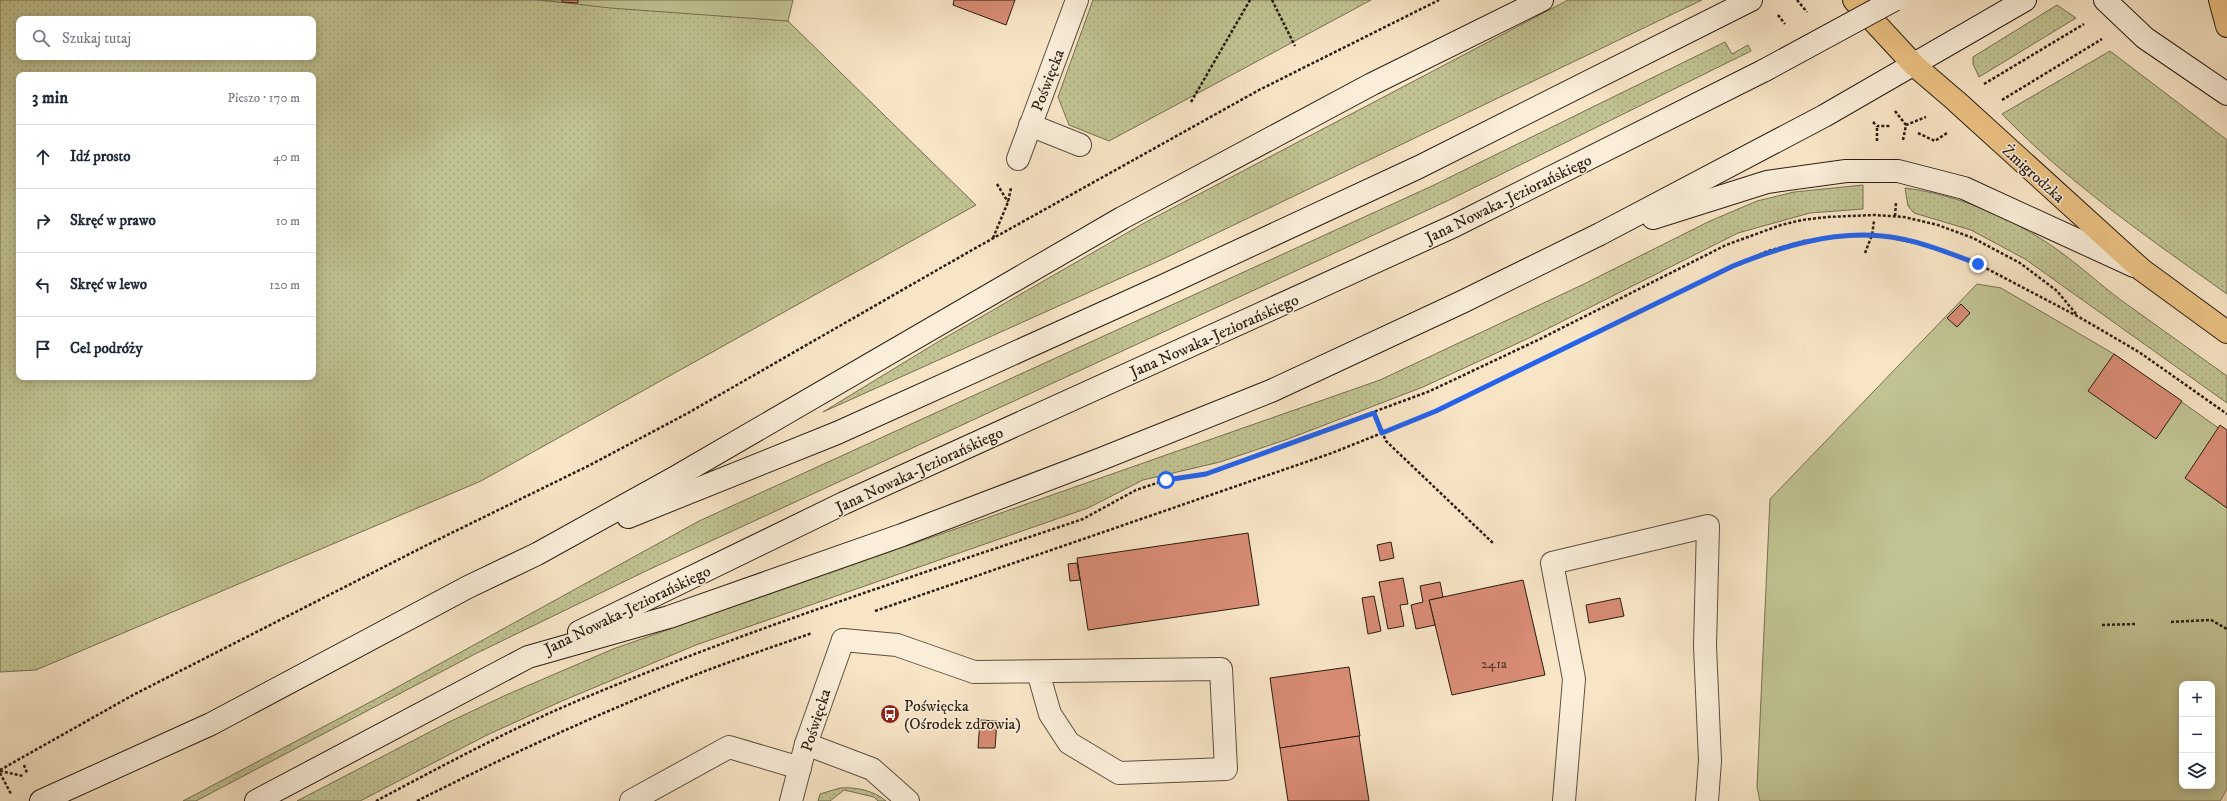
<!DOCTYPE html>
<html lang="pl">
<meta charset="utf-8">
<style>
body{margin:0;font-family:"IM FELL DW Pica",serif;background:#f2f2f3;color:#1f2937}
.controls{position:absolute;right:12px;bottom:12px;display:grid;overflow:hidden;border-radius:8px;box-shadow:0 2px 10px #0003}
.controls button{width:36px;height:36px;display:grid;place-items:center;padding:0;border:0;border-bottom:1px solid #e0e1e3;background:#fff;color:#1f2937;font:20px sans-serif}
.stop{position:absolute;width:12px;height:12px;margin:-9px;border:3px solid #2563eb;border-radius:50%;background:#fff}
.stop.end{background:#2563eb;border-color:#fff;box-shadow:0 1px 4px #0008}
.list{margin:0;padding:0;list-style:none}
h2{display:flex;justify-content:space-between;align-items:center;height:52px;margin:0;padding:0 16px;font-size:17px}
h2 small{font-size:13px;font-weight:400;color:#747a83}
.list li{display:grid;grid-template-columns:26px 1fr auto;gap:12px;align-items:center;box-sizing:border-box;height:64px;padding:0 16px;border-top:1px solid #e0e1e3}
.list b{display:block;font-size:15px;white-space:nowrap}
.list em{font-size:13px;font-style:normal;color:#747a83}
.icon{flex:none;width:22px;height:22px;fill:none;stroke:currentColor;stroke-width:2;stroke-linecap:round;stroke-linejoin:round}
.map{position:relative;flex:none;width:2227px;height:801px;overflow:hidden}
.search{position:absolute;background:#fff;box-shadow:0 2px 10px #0003;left:16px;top:16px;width:300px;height:44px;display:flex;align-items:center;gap:10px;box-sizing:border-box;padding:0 14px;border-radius:8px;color:#747a83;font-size:15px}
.panel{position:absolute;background:#fff;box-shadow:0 2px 10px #0003;left:16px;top:72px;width:300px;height:308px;border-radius:8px}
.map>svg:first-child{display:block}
.grass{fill:url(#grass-dots);stroke:#767052;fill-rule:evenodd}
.garden{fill:#c1c392;stroke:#767052;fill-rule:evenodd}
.building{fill:#d88c74;stroke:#2a1d12}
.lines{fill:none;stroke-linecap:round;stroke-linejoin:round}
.lane-casing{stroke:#5e4f3f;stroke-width:24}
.street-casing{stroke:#5e4f3f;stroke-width:24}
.secondary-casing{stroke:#2a1d12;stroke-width:24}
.primary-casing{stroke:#2a1d12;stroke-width:24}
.path{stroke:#2a1d12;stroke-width:2.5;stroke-dasharray:3 2;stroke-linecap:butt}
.lane{stroke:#faeeda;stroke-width:22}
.street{stroke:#faeeda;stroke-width:22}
.secondary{stroke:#faeeda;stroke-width:22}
.primary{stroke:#ecc283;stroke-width:22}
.secondary-bridge-casing{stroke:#2a1d12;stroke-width:24;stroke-linecap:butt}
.secondary-bridge{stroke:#faeeda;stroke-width:22}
.route{stroke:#2563eb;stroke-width:5}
.labels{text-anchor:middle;stroke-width:3;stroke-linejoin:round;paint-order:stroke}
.number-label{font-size:14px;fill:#56392a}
.street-label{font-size:16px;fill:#2a1d12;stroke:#faeeda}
.poi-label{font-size:16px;fill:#2a1d12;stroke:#faeeda;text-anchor:start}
</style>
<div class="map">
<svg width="2227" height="801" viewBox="0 0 2227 801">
<defs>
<pattern id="grass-dots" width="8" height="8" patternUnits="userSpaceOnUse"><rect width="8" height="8" fill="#c1c392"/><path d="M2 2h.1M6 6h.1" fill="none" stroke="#a6a77d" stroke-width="1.8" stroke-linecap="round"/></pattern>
</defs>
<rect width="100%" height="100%" fill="#f8e5c6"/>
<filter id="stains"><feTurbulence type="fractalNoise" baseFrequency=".005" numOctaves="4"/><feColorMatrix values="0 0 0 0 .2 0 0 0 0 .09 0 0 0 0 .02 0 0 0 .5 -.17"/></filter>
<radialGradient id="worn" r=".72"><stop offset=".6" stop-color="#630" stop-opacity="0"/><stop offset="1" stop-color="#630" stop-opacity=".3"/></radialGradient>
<!-- grass -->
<g class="grass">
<path d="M0 0H535L788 21 976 205 481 481 36 670 0 672ZM19 19H313V57H19ZM19 75H313V377H19Z"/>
<polygon points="1093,0 1371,0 1109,141 1069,125 1058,97"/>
<polygon points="1568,0 1702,0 1163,259 823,412 941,340 1146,222"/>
<polygon points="2057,5 2076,18 1979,77 1973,64 1973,57"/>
<polygon points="1725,42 1732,54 1748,45 1751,51 1445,202 648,570 475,654 196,801 183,801 374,700 699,521 1432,186"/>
<path d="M2110 51 2227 140V294C2150 239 2067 182 2002 114Z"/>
<polygon points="1863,185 1863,209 1810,213 1738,233 1529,338 1423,387 1288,439 1220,462 1143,480 1088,508 696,645 562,701 487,735 360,801 297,801 447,723 506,695 613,649 1380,380 1584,284 1710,221 1757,201 1794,192"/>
<path d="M1905 188C1952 194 1998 212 2038 237 2067 254 2092 278 2118 298 2154 324 2191 350 2227 376V403L2025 259 1971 230 1914 213 1908 206Z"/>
<path d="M840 788C856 787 873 790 886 801H878L874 797 844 790 830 801H818L820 794Z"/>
</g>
<!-- garden -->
<g class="garden">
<polygon points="542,0 793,0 788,21 610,8"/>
<path d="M1977 284 2001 288 2114 354 2227 434V789L2220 801H1760L1757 787 1770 499ZM2182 684H2212V786H2182Z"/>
</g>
<!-- building -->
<g class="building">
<polygon points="562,0 578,0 578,3 562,2"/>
<polygon points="954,0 1015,0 1006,25 953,5"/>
<polygon points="1961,304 1970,313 1957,327 1947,318"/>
<polygon points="2114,354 2182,401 2156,439 2088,391"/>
<polygon points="2220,425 2227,430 2227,508 2185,478"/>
<polygon points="1248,533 1259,605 1088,630 1077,558"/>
<polygon points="1391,542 1394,558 1380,561 1377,545"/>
<polygon points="1077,563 1080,580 1070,581 1068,564"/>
<polygon points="1403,578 1408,604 1400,605 1404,626 1388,629 1379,582"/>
<polygon points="1523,580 1545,675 1452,695 1429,600"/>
<polygon points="1440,582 1443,597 1429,600 1435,625 1416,629 1411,605 1423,602 1420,586"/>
<polygon points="1374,596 1381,631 1368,634 1362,598"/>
<polygon points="1620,598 1624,616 1589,623 1586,605"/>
<polygon points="1349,667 1360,736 1280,748 1270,678"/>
<polygon points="980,720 997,721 995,748 978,748"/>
<polygon points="1359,736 1369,801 1288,801 1280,748"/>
</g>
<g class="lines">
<!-- lane casing -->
<g class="lane-casing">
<g id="lane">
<polyline points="1030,125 1080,145"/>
<polyline points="843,640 897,645 974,672 1221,669 1226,769 1119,773 1069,743 1050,714 1038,672"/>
<polyline points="806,744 872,769 908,801"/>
<polyline points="631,801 729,747 800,768"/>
<polyline points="1564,801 1574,679 1552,563 1708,526 1705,646 1710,761 1707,801"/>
</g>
</g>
<!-- street casing -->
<g class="street-casing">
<g id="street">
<polyline points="1018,159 1077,0"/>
<polyline points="791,801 806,744 843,640"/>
</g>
</g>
<!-- secondary casing -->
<g class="secondary-casing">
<g id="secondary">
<polyline points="2105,0 2145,38 2227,94"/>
<polyline points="1653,218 1767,182 1846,171 1898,171 1964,188 2134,266"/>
<polyline points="628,517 837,433 1165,285 1419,167 1751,0"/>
<polyline points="579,632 844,503 1454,226 1765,70"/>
<polyline points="41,801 211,724 468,587 537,554 674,478 1122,218 1372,84 1542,0"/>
<polyline points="256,801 528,657 669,617 902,535 1101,459 1271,391 1462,302 1600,234 1824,116 2025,0"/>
</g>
</g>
<!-- primary casing -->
<g class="primary-casing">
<g id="primary">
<polyline points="1854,0 1914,65 1956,101 2142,270 2227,332"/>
<polyline points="2220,0 2227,26"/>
</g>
</g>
<!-- path -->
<g class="path">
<polyline points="1272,0 1295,46"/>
<polyline points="1797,0 1807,12"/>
<polyline points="1778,15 1785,24"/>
<polyline points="1984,84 2084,24"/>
<polyline points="2002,100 2102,39"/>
<polyline points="1191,102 1250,0"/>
<polyline points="1895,111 1906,125"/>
<polyline points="1873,122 1877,126 1890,126"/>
<polyline points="1918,133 1935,141 1947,133"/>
<polyline points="1903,140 1906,125 1926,117"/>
<polyline points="1877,141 1877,126"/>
<polyline points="997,184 1008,202"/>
<polyline points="1895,216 1896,203"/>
<polyline points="993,238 1008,202 1011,188"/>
<polyline points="1865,253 1872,235 1874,221"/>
<polyline points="1374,413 1386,441 1494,544"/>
<polyline points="875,611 1332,453 1437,411 1733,266 1768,251 1804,241 1845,236 1883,236 1930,246 1978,264 2079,317 2139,352 2227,414"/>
<polyline points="2171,622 2211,620 2227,629"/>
<polyline points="2102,625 2135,624"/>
<polyline points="24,765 27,773"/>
<polyline points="0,770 133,695 427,545 590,465 688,413 972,250 1259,90 1439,0"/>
<polyline points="0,771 23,776"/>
<polyline points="0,773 11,794"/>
<path d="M376 801C446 764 516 726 589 696 750 629 917 575 1083 519L1136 490 1166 480 1206 474 1430 391 1540 339 1726 245 1781 225 1802 220 1827 217 1874 215 1904 217 1938 225 1973 238 2020 263 2057 291 2077 315"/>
<path d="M417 801C508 755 600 713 695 675 733 660 773 647 812 633"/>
</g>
<!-- lane -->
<use href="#lane" class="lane"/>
<!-- street -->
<use href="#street" class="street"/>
<!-- secondary -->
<use href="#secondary" class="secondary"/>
<!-- primary -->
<use href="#primary" class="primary"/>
<!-- secondary-bridge casing -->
<g class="secondary-bridge-casing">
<polyline id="secondary-bridge" points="1765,70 1894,0"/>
</g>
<!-- secondary-bridge -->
<use href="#secondary-bridge" class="secondary-bridge"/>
</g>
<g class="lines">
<!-- route -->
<path class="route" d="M1166 480 1206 474 1374 413 1382 433 1436 411 1733 266C1780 247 1830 231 1882 236 1915 239 1947 252 1978 264"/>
</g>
<!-- icons -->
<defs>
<g id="bus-disc" transform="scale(1)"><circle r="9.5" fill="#8f2418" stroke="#faeeda"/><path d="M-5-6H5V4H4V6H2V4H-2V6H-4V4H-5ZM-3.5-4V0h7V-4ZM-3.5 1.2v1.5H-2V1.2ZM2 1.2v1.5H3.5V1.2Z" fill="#fff"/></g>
</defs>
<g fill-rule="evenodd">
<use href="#bus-disc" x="890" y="714"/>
</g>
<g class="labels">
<!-- number labels -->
<g class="number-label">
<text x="1494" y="668">241a</text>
</g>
<!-- street labels -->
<g class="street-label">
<text transform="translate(1047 80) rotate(-69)" y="6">Poświęcka</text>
<text transform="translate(2034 173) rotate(42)" y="6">Żmigrodzka</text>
<text transform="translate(1508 198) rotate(-26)" y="6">Jana Nowaka-Jeziorańskiego</text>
<text transform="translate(1214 335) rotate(-24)" y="6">Jana Nowaka-Jeziorańskiego</text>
<text transform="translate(919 469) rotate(-25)" y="6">Jana Nowaka-Jeziorańskiego</text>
<text transform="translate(627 609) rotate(-26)" y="6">Jana Nowaka-Jeziorańskiego</text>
<text transform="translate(815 720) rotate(-72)" y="6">Poświęcka</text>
</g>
<!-- poi labels -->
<g class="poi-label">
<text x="904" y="711">Poświęcka<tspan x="904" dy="18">(Ośrodek zdrowia)</tspan></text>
</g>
</g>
<rect width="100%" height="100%" filter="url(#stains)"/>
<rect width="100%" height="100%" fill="url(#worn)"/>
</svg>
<div class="controls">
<button>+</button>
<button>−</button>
<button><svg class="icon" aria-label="layers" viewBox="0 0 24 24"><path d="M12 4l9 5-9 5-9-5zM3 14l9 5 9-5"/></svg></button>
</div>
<div class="stop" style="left:1166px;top:480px"></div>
<div class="stop end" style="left:1978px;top:264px"></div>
<div class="search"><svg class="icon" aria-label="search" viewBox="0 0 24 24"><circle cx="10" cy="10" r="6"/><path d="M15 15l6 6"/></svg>Szukaj tutaj</div>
<section class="panel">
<h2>3 min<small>Pieszo · 170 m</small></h2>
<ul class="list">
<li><svg class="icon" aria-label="ahead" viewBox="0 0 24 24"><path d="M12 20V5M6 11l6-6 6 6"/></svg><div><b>Idź prosto</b></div><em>40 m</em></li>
<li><svg class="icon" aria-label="right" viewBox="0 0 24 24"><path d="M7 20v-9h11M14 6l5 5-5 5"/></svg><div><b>Skręć w prawo</b></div><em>10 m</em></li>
<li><svg class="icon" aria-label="left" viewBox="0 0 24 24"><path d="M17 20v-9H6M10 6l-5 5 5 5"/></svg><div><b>Skręć w lewo</b></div><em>120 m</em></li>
<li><svg class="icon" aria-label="arrive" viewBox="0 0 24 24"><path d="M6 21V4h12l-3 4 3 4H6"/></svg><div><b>Cel podróży</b></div></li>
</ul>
</section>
</div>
